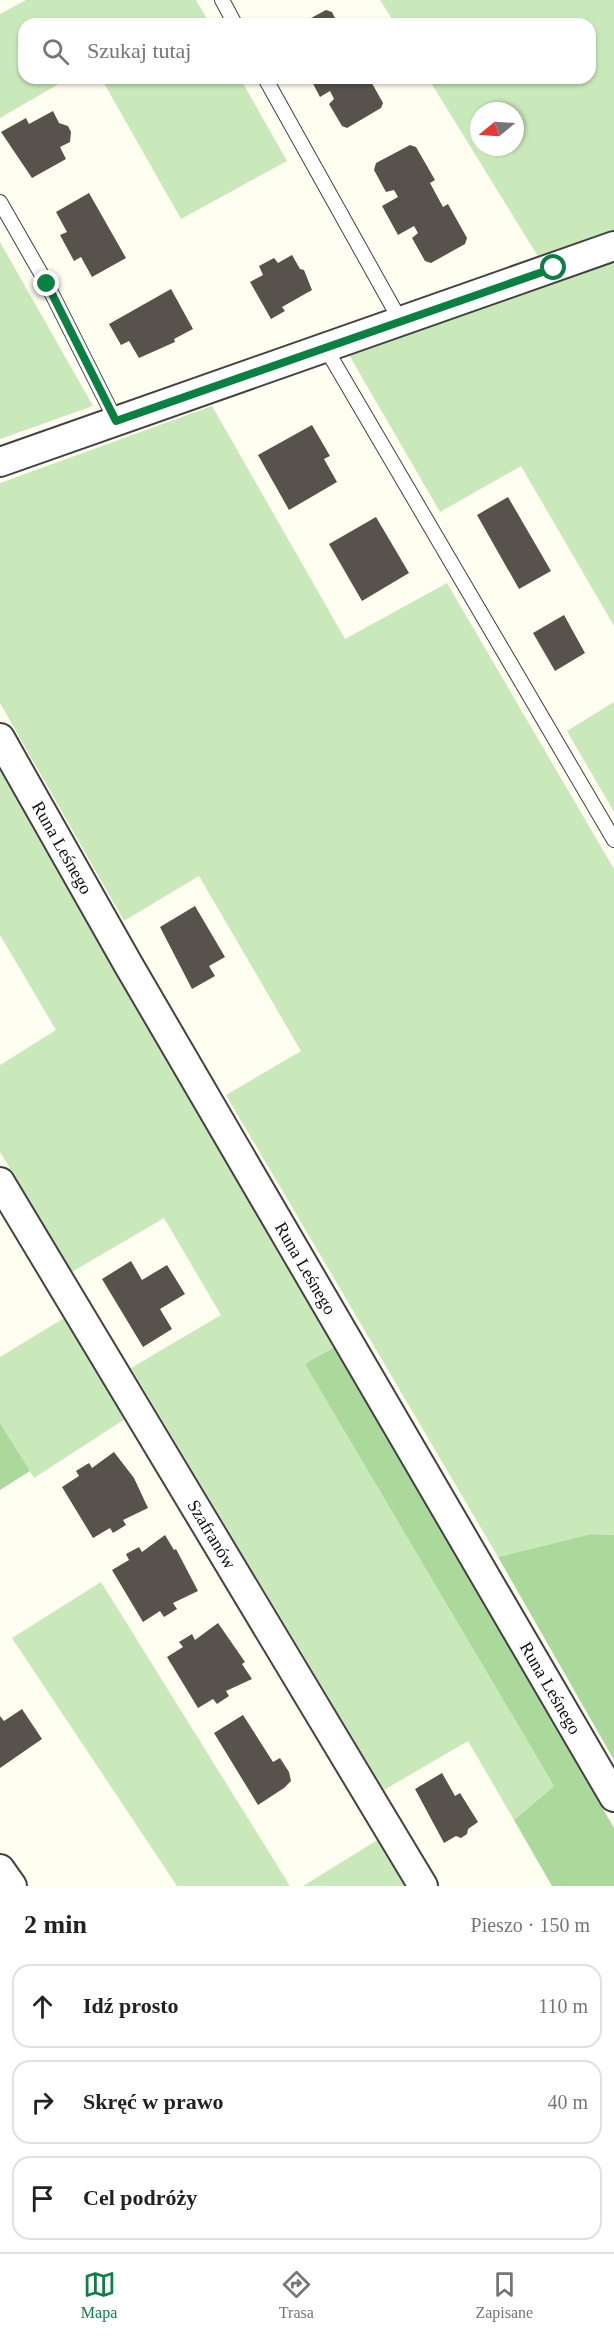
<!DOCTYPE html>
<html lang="pl">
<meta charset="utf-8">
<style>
body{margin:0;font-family:Georgia,serif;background:#f2f2f2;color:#222}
.compass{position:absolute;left:470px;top:102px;width:54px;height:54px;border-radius:50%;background:#fff;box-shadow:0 2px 4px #0004;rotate:252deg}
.stop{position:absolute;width:18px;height:18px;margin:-14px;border:4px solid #0b8043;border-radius:50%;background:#fff}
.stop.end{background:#0b8043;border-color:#fff;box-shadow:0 2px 6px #0008}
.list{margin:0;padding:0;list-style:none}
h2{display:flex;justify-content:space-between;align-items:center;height:78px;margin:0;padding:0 24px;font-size:26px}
h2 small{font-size:20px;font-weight:400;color:#767676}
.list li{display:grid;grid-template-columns:39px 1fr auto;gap:18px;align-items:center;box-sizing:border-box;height:84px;margin:0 12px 12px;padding:0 12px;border:2px solid #e0e0e0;border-radius:18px}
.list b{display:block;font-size:22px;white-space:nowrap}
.list em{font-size:20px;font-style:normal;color:#767676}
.icon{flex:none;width:33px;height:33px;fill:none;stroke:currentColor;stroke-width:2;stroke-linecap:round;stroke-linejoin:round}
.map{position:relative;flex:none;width:614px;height:1886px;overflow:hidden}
.search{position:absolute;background:#fff;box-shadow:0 2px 4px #0004;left:18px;right:18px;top:18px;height:66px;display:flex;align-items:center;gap:15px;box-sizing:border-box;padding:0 21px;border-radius:18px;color:#767676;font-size:22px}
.sheet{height:366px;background:#fff}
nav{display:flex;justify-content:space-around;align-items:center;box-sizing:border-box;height:84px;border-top:2px solid #e0e0e0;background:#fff;font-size:16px;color:#767676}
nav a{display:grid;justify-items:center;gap:3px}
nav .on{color:#0b8043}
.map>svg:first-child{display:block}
.green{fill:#cae9bb;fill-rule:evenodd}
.forest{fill:#abd99b}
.building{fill:#57524b}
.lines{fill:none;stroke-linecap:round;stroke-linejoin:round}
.service-casing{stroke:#424242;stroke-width:16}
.minor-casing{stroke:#424242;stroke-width:32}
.service{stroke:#fff;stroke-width:14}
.minor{stroke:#fff;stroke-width:28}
.route{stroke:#0b8043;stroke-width:8}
.labels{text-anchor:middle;stroke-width:6;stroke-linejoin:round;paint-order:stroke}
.street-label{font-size:18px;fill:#0f0f0f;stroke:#fff}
</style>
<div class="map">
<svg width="614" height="1886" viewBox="0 0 614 1886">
<rect width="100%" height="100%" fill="#fffff1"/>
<!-- green -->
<g class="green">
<polygon points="26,0 196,0 210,24 24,24 24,78 69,78 0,118 0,14"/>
<path d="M380 0H614V231L539 258 428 78H590V24H395ZM479 111H515V147H479Z"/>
<polygon points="101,78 240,78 287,161 181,219"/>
<polygon points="0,242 93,406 0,439"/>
<polygon points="613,262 614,265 614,626 521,466 440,512 349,355"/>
<polygon points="212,406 345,639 447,583 614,869 614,1535 591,1534 498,1557 226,1095 301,1051 199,876 124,921 0,703 0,483"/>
<polygon points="614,702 614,812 567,731"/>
<polygon points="0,766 335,1347 306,1365 554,1786 514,1820 468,1741 384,1790 131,1368 221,1315 164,1218 72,1272 0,1152 0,1065 56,1030 0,935"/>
<polygon points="64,1318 125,1419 34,1478 0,1423 0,1357"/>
<polygon points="101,1582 290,1886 177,1886 12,1638"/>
<polygon points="379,1839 407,1886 303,1886"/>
</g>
<!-- forest -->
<g class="forest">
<polygon points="335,1347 614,1828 614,1886 552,1886 514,1820 554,1786 305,1364"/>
<polygon points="0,1423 30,1471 0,1490"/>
<polygon points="591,1534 614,1535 614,1760 498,1557"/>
</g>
<!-- building -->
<g class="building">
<polygon points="326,10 332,12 338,24 300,24"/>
<polygon points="310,78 369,78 383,103 381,108 347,128 342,126 329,104 334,99 330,91 320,97"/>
<polygon points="53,111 59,123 68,126 71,132 70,142 60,147 66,159 32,178 1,132 26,118 29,124"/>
<polygon points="410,145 416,147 435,180 430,183 443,207 448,204 467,238 465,244 431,263 425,261 412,238 418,233 414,226 398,235 382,206 398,197 394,190 386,192 374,170 376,163"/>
<polygon points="89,193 126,258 92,277 81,257 74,261 60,235 67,232 56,212"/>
<polygon points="292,255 300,269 304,270 312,290 282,307 285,311 271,319 250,282 263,275 259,266 274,258 278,263"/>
<polygon points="171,289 193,329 174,339 175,342 139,358 129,341 121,345 109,324"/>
<polygon points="312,425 330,456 324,459 337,482 289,510 258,455"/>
<polygon points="508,497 551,571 519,589 477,515"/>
<polygon points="376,517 409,573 362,601 329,544"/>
<polygon points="564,615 585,653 555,671 533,633"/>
<polygon points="195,906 225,957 209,966 215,976 192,989 160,927"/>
<polygon points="131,1261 142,1280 167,1265 185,1294 160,1309 172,1329 143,1347 102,1279"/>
<polygon points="114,1452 134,1478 148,1508 123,1520 126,1525 113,1533 110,1528 93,1538 62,1487 79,1476 76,1471 89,1463 92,1468"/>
<polygon points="165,1535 174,1550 176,1549 198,1591 173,1603 177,1609 164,1617 160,1611 143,1622 112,1570 129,1560 126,1554 139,1547 142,1552"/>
<polygon points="218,1623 245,1662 242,1664 252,1679 226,1691 229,1696 217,1704 213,1699 198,1708 167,1657 183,1647 179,1642 192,1634 195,1640"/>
<polygon points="22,1709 42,1739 0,1768 0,1716 4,1721"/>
<polygon points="243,1715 273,1762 280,1758 289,1772 291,1781 284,1788 258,1805 214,1733"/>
<polygon points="442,1773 455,1796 460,1793 478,1822 468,1829 467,1834 461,1838 456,1836 444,1843 415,1789"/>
</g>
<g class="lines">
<!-- service casing -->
<g class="service-casing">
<g id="service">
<polyline points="222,0 235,24"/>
<polyline points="265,78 400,320"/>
<polyline points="0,202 47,284 116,421"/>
<polyline points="325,347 614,840"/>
</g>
</g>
<!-- minor casing -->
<g class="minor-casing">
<g id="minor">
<polyline points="0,462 614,246"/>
<path id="s1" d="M0 738 128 964 614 1797"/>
<path id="s2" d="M0 1182 423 1886"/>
<polyline points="0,1869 12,1886"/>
</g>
</g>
<!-- service -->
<use href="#service" class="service"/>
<!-- minor -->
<use href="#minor" class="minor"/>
</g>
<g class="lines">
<!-- route -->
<polyline class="route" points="47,284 116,421 554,268"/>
</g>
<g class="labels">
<!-- street labels -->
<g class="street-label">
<text dy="6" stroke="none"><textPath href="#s1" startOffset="126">Runa Leśnego</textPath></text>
<text dy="6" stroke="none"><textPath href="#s1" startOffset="612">Runa Leśnego</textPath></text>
<text dy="6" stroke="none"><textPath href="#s2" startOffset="411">Szafranów</textPath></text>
<text dy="6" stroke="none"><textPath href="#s1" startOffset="1098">Runa Leśnego</textPath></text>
</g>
</g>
</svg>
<svg class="compass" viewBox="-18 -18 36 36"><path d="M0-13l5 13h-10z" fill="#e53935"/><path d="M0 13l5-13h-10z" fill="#767676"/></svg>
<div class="stop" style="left:554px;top:268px"></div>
<div class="stop end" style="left:47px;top:284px"></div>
<div class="search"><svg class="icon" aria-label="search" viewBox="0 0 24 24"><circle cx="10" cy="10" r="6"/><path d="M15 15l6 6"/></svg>Szukaj tutaj</div>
</div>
<section class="sheet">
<h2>2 min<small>Pieszo · 150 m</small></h2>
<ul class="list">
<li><svg class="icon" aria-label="ahead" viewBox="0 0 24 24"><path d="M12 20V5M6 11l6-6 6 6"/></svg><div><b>Idź prosto</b></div><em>110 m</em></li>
<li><svg class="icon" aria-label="right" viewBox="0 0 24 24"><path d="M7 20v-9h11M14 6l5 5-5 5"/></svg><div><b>Skręć w prawo</b></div><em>40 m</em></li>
<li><svg class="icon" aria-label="arrive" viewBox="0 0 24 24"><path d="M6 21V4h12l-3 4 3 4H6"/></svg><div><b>Cel podróży</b></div></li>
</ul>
</section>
<nav>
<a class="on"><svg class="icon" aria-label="map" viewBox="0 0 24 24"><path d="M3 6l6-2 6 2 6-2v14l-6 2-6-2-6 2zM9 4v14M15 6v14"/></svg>Mapa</a>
<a><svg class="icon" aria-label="directions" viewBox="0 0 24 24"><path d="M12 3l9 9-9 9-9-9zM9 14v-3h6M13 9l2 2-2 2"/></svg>Trasa</a>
<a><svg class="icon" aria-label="saved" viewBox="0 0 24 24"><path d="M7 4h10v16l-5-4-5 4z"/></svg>Zapisane</a>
</nav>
